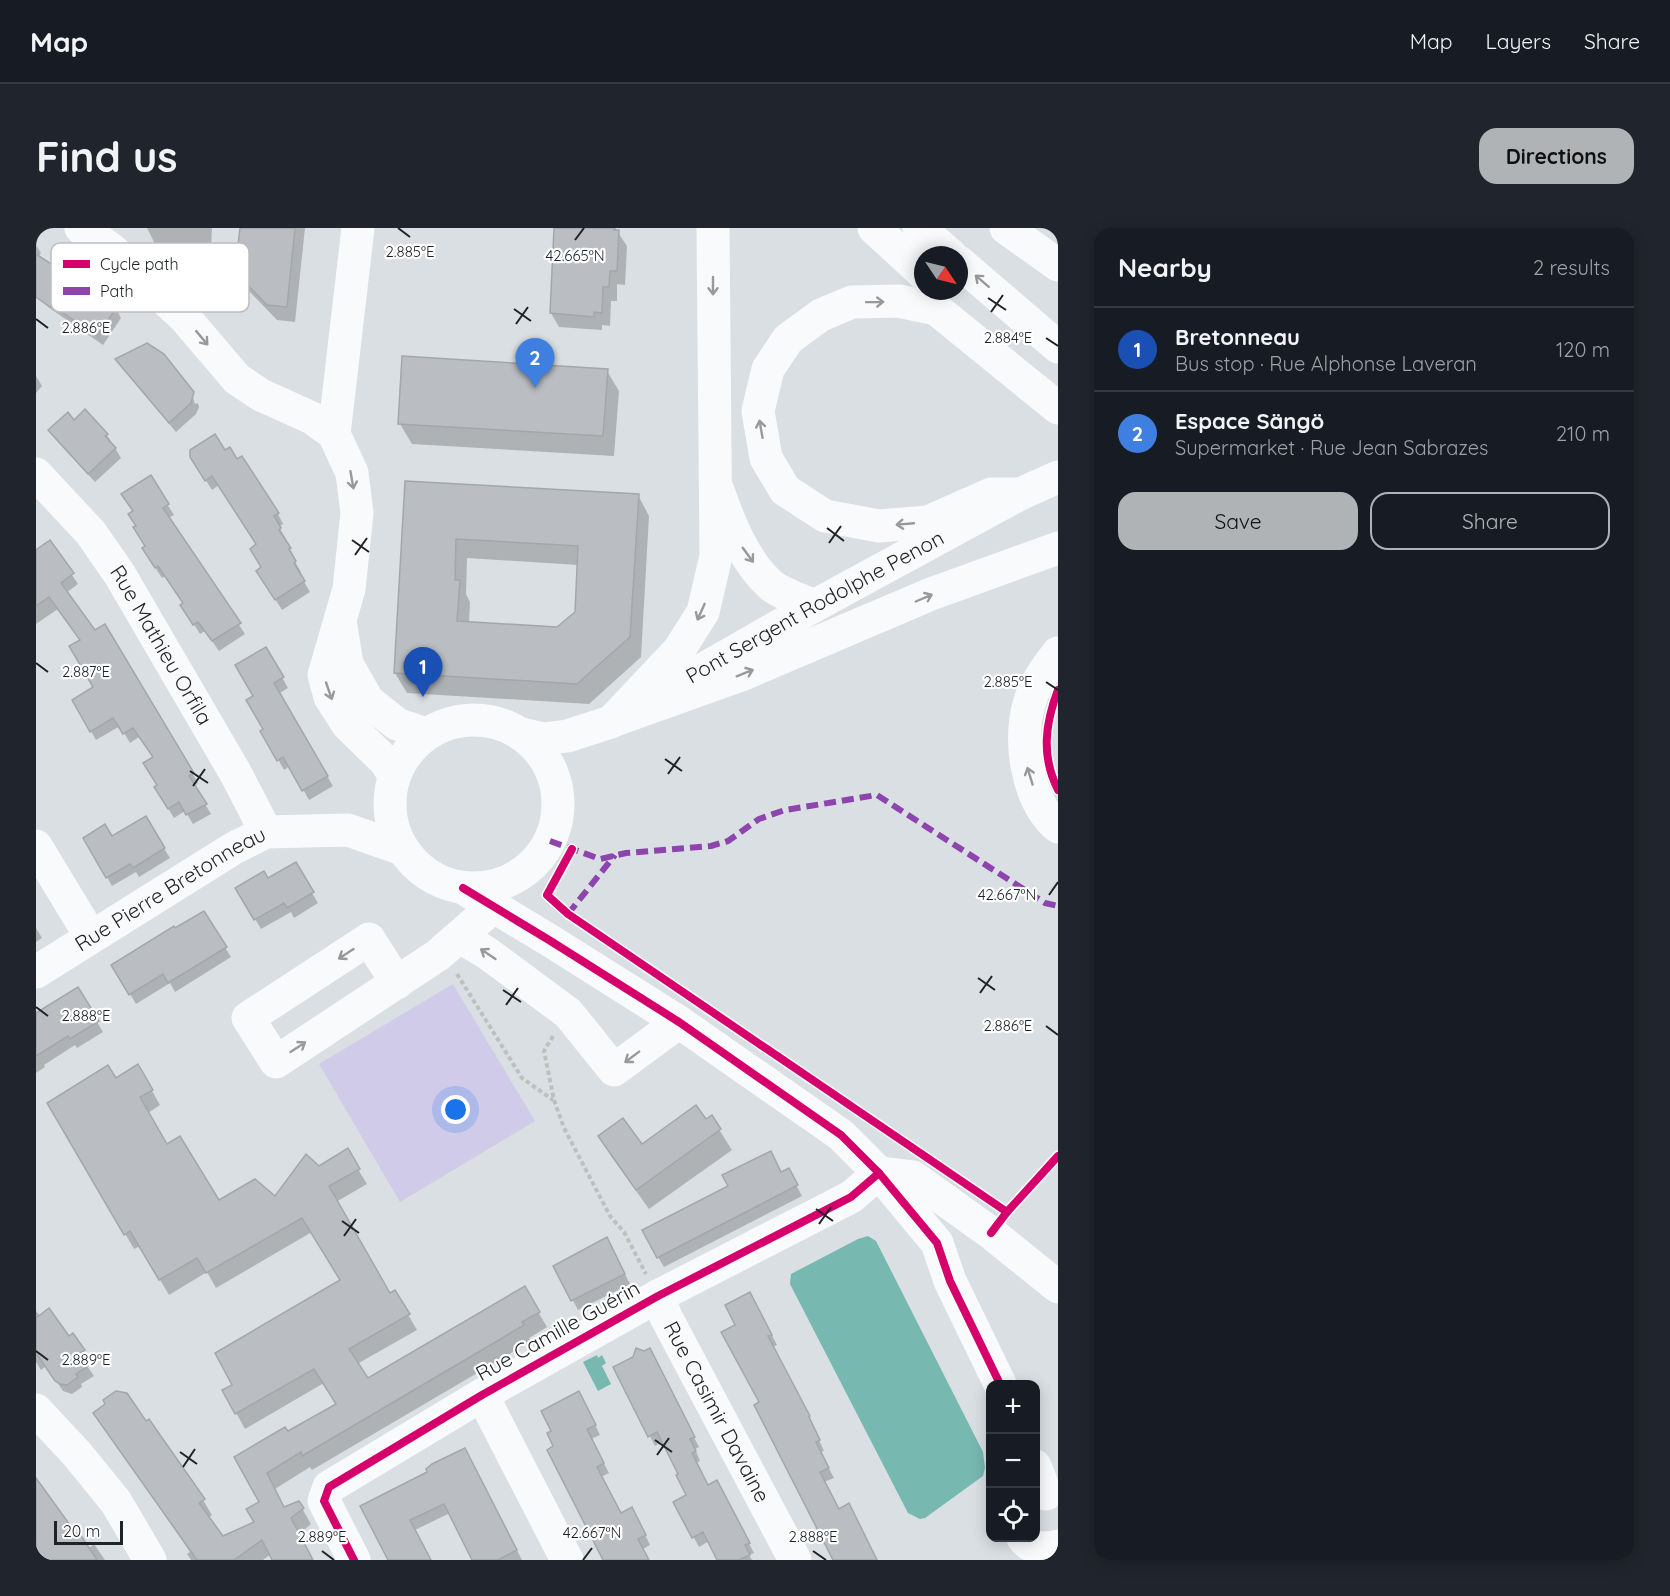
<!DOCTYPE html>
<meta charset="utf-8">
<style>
body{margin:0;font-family:Quicksand,sans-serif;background:#20242c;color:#f1f3f6}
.controls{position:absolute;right:18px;bottom:18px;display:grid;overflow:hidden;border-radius:12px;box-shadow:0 3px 15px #0003}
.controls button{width:54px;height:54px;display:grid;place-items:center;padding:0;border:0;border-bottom:2px solid #363941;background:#171b24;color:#f1f3f6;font:30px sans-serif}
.compass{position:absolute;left:878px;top:18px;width:54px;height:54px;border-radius:50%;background:#171b24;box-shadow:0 3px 15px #0003;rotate:125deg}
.scale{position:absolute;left:18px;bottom:15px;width:69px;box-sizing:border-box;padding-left:6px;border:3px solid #1f2325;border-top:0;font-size:16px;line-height:21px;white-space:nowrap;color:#1f2325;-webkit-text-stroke:4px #fff;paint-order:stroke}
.you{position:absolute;left:420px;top:882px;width:21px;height:21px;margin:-15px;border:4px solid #fff;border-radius:50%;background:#1a73e8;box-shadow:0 0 0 9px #1a73e833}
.badge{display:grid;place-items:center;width:39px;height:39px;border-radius:50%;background:#b0b3b6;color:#fff;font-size:20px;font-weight:700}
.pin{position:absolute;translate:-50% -50px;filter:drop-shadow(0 2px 3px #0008)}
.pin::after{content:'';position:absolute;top:32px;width:21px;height:18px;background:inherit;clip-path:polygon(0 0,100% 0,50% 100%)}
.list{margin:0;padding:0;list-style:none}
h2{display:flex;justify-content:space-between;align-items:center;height:78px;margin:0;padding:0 24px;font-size:26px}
h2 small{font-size:20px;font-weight:400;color:#9ea1a6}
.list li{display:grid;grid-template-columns:39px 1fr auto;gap:18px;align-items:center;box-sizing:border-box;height:84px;padding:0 24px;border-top:2px solid #363941}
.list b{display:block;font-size:22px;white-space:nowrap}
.list p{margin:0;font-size:20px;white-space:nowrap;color:#9ea1a6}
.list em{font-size:20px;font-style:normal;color:#9ea1a6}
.actions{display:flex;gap:12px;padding:18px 24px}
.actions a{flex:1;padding:14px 0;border:2px solid #b0b3b6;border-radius:18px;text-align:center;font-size:21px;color:#b0b3b6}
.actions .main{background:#b0b3b6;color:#111}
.icon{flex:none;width:33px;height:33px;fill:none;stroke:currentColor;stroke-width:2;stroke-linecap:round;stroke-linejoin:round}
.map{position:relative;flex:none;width:1022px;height:1332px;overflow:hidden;border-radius:18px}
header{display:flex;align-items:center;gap:36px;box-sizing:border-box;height:84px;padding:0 30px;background:#171b24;border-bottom:2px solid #363941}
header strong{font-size:28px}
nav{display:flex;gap:33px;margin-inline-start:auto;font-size:21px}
.intro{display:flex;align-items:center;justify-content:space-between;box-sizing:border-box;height:144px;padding:0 36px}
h1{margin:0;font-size:42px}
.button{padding:15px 27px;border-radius:18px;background:#b0b3b6;color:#111;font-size:21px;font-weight:700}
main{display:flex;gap:36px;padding:0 36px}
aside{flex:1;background:#171b24;border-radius:18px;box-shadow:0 3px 15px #0003}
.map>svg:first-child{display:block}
.green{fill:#d1cbea}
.water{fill:#77b8b1}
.shadow{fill:#0003;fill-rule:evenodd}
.building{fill:#babdc1;stroke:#a4a7aa;stroke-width:1.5;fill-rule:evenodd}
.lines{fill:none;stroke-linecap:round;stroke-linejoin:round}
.path{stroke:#bec0c0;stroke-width:4;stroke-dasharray:4.5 3;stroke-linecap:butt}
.minor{stroke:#f9fafb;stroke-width:33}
.major{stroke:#f9fafb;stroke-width:33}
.quiet{stroke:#8e44ad;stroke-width:6;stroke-dasharray:12 6;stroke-linecap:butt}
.cycleway-casing{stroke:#fff;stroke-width:11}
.cycleway{stroke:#d6006c;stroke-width:8}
.oneway{stroke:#97999b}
.ticks{fill:none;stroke:#1f2325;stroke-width:2}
.labels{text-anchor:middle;stroke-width:4.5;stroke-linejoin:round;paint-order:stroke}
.street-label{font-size:21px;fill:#1f2325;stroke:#fff}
.key{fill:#fff;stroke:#bcbdbe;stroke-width:1.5}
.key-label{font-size:16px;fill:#1f2325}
.ticks-label{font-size:15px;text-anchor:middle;fill:#1f2325;stroke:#fff;stroke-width:4.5;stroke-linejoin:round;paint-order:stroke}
</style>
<header>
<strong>Map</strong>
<nav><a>Map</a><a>Layers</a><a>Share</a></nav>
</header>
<div class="intro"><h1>Find us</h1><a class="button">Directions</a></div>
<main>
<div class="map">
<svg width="1022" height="1332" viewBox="0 0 1022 1332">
<rect width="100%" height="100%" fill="#dadfe3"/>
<!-- green -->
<polygon class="green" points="417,756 499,893 364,974 283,836"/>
<!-- water -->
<g class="water">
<polygon points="832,1008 840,1013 947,1224 949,1240 947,1248 889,1290 884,1291 872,1285 754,1056 755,1046 822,1011"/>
<polygon points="561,1127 562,1130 566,1127 570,1135 566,1138 575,1156 562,1163 547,1134"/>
</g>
<!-- shadow -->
<g class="shadow">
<polygon points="111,0 176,0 175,21 119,16"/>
<polygon points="205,0 269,0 259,94 241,92 209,59 200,43"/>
<polygon points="520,0 579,0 591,18 589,57 581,56 581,73 575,73 574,98 566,97 566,102 523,99 515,85"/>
<polygon points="0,17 5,25 2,29 80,80 85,90 67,117 12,79 6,69 0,64"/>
<polygon points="81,132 154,160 159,176 162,175 163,179 160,186 140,204 87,141"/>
<polygon points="571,143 583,163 578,228 376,216 364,196"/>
<polygon points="0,148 6,158 0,165"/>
<polygon points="49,183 71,207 85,230 59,254 20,212 14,203 38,194"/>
<polygon points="189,224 201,233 205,230 242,286 247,296 243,299 250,311 248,312 259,331 258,332 265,344 263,345 274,364 246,382 228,353 222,317 183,257 176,262 162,240"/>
<polygon points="114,249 138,287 132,290 209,406 183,423 169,403 164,406 152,387 148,376 129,348 126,350 113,330 101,299 98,284"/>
<path d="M370 254 602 267 613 288 605 429 553 476 371 465 359 445ZM431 330 542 337 540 385 522 401 433 396 434 374 430 366Z"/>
<polygon points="14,314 42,356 30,365 59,404 69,398 162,555 158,558 175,586 157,596 149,583 138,590 120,560 123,558 118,530 103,509 94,515 84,498 60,512 38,473 59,459 45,413 22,381 0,396 0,323"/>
<polygon points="230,421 252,460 242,466 297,558 273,572 254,538 248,542 226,503 229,501 219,468"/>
<polygon points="109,590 134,630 103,649 100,644 76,658 49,610 76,610"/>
<polygon points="259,636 282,675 258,690 255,684 225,701 201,660 232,652"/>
<polygon points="168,685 195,729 139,764 134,755 100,776 77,737"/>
<polygon points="0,700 6,710 0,714"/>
<polygon points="41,761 67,804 41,820 39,817 8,837 9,839 0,845 0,786"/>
<polygon points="102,838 124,877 112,885 131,918 182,974 240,970 282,940 311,923 331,956 300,974 354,1067 359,1064 381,1102 321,1136 332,1152 488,1060 511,1099 493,1110 495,1113 443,1144 276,1242 274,1239 239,1261 248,1281 263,1275 275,1296 263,1306 276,1332 238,1332 235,1326 227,1332 155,1332 151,1326 154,1324 59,1185 167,1272 176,1287 172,1290 187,1310 220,1295 225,1275 200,1230 252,1205 302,1177 288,1155 209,1201 188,1163 198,1157 306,1053 276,1004 180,1060 171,1044 133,1067 104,1018 98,1021 13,875 79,852"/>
<polygon points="675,889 696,922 613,981 575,928 564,908 606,918"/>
<polygon points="752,942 766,968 628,1039 622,1029"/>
<polygon points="576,1021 594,1056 542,1082 519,1039"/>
<polygon points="719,1075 741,1117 737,1119 778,1198 777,1199 788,1223 784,1224 798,1250 788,1254 803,1282 841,1332 799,1332 726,1175 701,1097"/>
<polygon points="0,1083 4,1088 48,1123 53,1132 49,1135 58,1148 45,1156 46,1159 36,1166 27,1163 10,1138 5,1142 0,1134"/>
<polygon points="619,1132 663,1219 659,1221 664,1233 660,1235 672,1259 686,1264 718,1325 713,1327 716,1332 683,1332 673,1313 663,1319 639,1275 652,1268 644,1246 627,1213 619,1218 614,1208"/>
<polygon points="548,1175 564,1207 555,1211 573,1245 565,1249 584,1287 601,1290 614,1317 607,1321 612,1332 569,1332 519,1219"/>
<polygon points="434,1231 486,1332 438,1332 414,1285 379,1302 394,1332 353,1332 393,1245"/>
<polygon points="0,1253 42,1310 52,1321 58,1316 69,1332 23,1332 0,1319"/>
</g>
<!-- building -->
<g class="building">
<polygon points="204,0 259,0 251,79 231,77 199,44"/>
<polygon points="518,0 579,0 578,2 583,2 581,43 574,43 573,59 567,59 566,85 558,84 558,89 514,85"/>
<polygon points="0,26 81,79 61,108 16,77 14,79 0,69"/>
<polygon points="111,115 128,126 158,164 155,175 133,195 79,131"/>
<polygon points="366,128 572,141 567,208 362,196"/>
<polygon points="49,181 72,206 69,208 80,220 52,246 12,202 32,184 38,192"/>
<polygon points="179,206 189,222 194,219 201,231 206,228 243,285 238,288 245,300 243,302 255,320 253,321 260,333 258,335 269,353 239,372 220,343 225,339 214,321 220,316 176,248 169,253 154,229 154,222"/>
<polygon points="115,247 133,276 127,280 205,395 176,413 162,394 157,397 144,377 147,375 122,338 119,340 106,320 109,318 97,299 100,298 92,286 97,283 85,266"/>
<path d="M369 253 603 266 594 409 541 456 358 445ZM420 311 542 318 539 384 521 399 421 393 424 352H419Z"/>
<polygon points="14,312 38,345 25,355 59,402 69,396 158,545 153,548 171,576 150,587 143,574 132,581 118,559 121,557 107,535 117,529 97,500 87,506 77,490 54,504 36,472 57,459 33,418 44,412 13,369 0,378 0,322"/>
<polygon points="230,419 248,449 238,455 292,548 266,563 247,529 241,533 224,503 227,501 210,472 217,468 199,437"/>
<polygon points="110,588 129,620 97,640 94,636 70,650 47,610 69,596 76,608"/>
<polygon points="260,634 278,664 251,680 248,675 218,692 199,660 228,643 232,650"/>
<polygon points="168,683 191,719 132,755 127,746 93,767 75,737 138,698 139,700"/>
<polygon points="42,759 63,793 34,811 32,808 0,828 0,785"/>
<polygon points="102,836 117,862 104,869 131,916 144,908 183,972 219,951 239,968 270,926 283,938 312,920 324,941 293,958 354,1065 359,1062 374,1086 313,1121 332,1150 489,1058 504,1084 486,1094 488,1097 434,1129 266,1228 265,1224 231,1245 248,1279 263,1273 268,1280 255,1290 277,1332 236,1332 226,1312 198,1332 161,1332 57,1185 69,1176 67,1172 80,1163 91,1165 110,1193 113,1191 169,1271 163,1275 187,1308 218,1294 210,1281 223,1274 198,1229 249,1199 252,1203 300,1176 278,1141 199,1186 186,1162 196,1157 179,1125 304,1052 266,990 170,1045 161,1030 123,1052 94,1003 88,1007 11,875 72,837 80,850"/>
<polygon points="660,877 670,891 676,887 685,901 600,962 562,908 587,890 606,916"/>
<polygon points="735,923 745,944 753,940 762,957 621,1030 606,1002 692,958 686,947"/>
<polygon points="571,1009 589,1046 535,1073 517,1038"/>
<polygon points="714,1064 736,1107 732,1108 774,1188 773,1189 784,1212 780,1214 793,1240 784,1244 803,1281 813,1275 841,1332 797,1332 718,1177 723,1174 685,1104 699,1097 689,1077"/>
<polygon points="13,1080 33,1108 37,1105 49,1122 44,1125 53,1137 40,1146 42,1149 31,1157 24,1156 19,1153 0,1125 0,1090"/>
<polygon points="600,1120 608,1123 614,1120 659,1209 654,1211 660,1223 656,1225 672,1257 681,1252 714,1315 709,1317 714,1327 703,1332 681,1332 667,1304 656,1310 637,1274 650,1267 640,1247 642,1246 621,1204 612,1209 577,1139 597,1129"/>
<polygon points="543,1163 560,1197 551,1201 568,1235 561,1239 585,1285 596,1279 610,1307 602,1311 613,1332 567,1332 511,1222 517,1218 511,1205 515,1203 505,1183"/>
<polygon points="429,1220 481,1322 462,1332 436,1332 408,1276 374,1292 395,1332 352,1332 324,1278 391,1244 390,1241 396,1236"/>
<polygon points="0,1250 42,1308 44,1306 61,1332 0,1332"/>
</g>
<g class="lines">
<!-- path -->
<g class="path">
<polyline points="421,746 486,850 517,872"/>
<polyline points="517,808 508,823 518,872 528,900 574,988 588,1004 610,1046"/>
</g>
<!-- minor -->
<g class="minor">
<polyline points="45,0 75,21 149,90 201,151 225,167 276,190 298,206 316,245 321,285 313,361 288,447 294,469 312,497 350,534 358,547"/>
<polyline points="298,206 322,0"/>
<path id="s1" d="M0 246 55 305 84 347 200 546 230 604"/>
<path d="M680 257C692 291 707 333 736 358 746 366 766 372 778 378"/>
<polyline points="305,399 311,436 332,473 361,496 390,506"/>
<circle cx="438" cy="576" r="84"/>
<path id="s2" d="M486 506 507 511 531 508 575 494 778 378 984 266 1022 249"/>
<polyline points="0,618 55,709"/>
<polyline points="427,660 513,712 643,794 805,907 843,945 901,1015 914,1053 964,1156"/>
<polyline points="424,709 451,725 532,785 578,842 643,794"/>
<path id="s3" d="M0 744 198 620 230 604 312 602 366 621"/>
<polyline points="361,755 333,711 212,790 240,834 402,727 458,678"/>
<path id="s4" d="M622 1068 630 1089 759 1332"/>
<polyline points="446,1167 531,1332"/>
<polyline points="0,1182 41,1226 80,1274 114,1332"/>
<polyline points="999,1238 1010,1266"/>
<path d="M987 1310C996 1322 1009 1321 1022 1318"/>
<polyline points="318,1332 288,1273 293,1259 446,1167 622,1068 815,969 843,945 877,949 955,1005 1022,1059"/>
</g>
<!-- major -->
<g class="major">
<polyline points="838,0 887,45"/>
<polyline points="883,0 915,27"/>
<polyline points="970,0 1022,37"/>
<polyline points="923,34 1022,119"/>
<polyline points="984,266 955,266 892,294 843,298 789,288 749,262 730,230 722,183 732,141 752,111 785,87 816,74 863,73 900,81 1022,180"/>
<path d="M1022 425C1011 439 999 455 994 473 982 511 990 572 1022 599"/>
<polyline points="582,491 705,447 895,366 1022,320"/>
<polyline points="575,494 643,422 667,384 680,328 677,0"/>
</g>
<!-- quiet -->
<g class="quiet">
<polyline points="514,613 564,631 590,625 675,618 692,613 723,591 749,582 841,567 1009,675 1022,678"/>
<polyline points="532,686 579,627"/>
</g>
<!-- cycleway casing -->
<g class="cycleway-casing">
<g id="cycleway">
<path d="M1022 462C1009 496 1005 528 1022 562"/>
<polyline points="536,621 511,667 532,686 971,984 955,1005"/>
<polyline points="427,660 513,712 643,794 805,907 843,945 901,1015 914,1053 964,1156"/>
<polyline points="971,984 1022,928"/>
<polyline points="318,1332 288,1273 293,1259 446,1167 622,1068 815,969 843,945"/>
</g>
</g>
<!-- cycleway -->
<use href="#cycleway" class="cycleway"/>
</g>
<!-- one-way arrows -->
<defs><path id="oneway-shaft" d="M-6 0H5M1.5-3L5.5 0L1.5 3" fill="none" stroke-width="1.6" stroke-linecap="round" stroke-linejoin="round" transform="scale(1.5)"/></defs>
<g class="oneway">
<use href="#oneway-shaft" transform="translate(946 53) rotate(-139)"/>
<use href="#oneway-shaft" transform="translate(677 58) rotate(90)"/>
<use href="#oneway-shaft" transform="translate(839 74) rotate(-1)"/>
<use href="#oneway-shaft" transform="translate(166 110) rotate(50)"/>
<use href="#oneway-shaft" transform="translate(725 201) rotate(-100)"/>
<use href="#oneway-shaft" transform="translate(316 252) rotate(80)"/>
<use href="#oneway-shaft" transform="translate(869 296) rotate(175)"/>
<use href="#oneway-shaft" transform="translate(712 327) rotate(54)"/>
<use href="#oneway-shaft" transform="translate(888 370) rotate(-23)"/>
<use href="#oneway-shaft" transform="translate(665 384) rotate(114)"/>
<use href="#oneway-shaft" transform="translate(709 445) rotate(-22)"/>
<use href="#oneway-shaft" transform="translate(293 463) rotate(71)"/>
<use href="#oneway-shaft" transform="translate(994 548) rotate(-107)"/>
<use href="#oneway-shaft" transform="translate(310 726) rotate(147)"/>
<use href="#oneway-shaft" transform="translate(452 726) rotate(-146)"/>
<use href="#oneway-shaft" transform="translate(262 819) rotate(-33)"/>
<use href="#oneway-shaft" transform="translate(596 829) rotate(143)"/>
</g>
<!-- ticks -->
<path class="ticks" d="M362 0 374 9M539 12 548 0M952 70 970 82M478 81 495 93M955 84 967 67M0 91 12 100M480 96 492 79M1010 110 1022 118M791 300 808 313M316 312 333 324M793 315 805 298M319 327 331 310M0 435 12 444M1010 454 1022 462M629 531 646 543M154 543 172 555M632 546 644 529M157 558 169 541M1013 667 1022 654M942 750 959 762M467 762 485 774M944 765 956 748M470 777 482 760M0 779 12 788M1010 798 1022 807M780 981 797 993M306 993 323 1005M783 996 795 979M308 1008 320 991M0 1123 12 1132M619 1212 636 1224M144 1224 161 1236M621 1227 633 1210M147 1239 159 1221M286 1323 298 1332M777 1323 790 1332M547 1332 556 1320"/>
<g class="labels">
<!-- street labels -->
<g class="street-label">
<text dy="7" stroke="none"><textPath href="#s2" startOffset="326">Pont Sergent Rodolphe Penon</textPath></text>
<text dy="7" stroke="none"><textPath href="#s1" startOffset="213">Rue Mathieu Orfila</textPath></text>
<text dy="7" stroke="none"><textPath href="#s3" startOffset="158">Rue Pierre Bretonneau</textPath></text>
<text transform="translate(522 1103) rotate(-29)" y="7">Rue Camille Guérin</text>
<text dy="7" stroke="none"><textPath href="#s4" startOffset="130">Rue Casimir Davaine</textPath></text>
</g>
</g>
<!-- legend -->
<rect x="15" y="15" width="198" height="69" rx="9" class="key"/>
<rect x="27" y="32" width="27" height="8" fill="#d6006c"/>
<rect x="27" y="59" width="27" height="8" fill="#8e44ad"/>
<g class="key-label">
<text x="64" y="42">Cycle path</text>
<text x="64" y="69">Path</text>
</g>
<g class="ticks-label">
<text x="374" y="29">2.885°E</text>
<text x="539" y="33">42.665°N</text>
<text x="50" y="105">2.886°E</text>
<text x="972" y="115">2.884°E</text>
<text x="50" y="449">2.887°E</text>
<text x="972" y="459">2.885°E</text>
<text x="971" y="672">42.667°N</text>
<text x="50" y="793">2.888°E</text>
<text x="972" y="803">2.886°E</text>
<text x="50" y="1137">2.889°E</text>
<text x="556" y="1310">42.667°N</text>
<text x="286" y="1314">2.889°E</text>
<text x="777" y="1314">2.888°E</text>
</g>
</svg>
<div class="controls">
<button>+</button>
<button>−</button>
<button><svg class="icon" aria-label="locate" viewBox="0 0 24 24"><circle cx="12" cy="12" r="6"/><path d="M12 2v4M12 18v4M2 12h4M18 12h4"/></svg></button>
</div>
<svg class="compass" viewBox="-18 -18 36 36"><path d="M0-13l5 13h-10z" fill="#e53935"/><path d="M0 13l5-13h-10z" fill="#9ea1a6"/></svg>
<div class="scale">20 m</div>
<div class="you"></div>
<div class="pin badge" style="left:387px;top:469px;background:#1a4fb4">1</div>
<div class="pin badge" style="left:499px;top:160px;background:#3f7fe0">2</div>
</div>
<aside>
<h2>Nearby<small>2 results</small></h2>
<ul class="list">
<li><span class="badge" style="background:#1a4fb4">1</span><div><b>Bretonneau</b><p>Bus stop · Rue Alphonse Laveran</p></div><em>120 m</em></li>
<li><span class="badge" style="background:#3f7fe0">2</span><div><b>Espace Sängö</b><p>Supermarket · Rue Jean Sabrazes</p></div><em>210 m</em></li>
</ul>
<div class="actions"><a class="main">Save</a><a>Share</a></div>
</aside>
</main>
